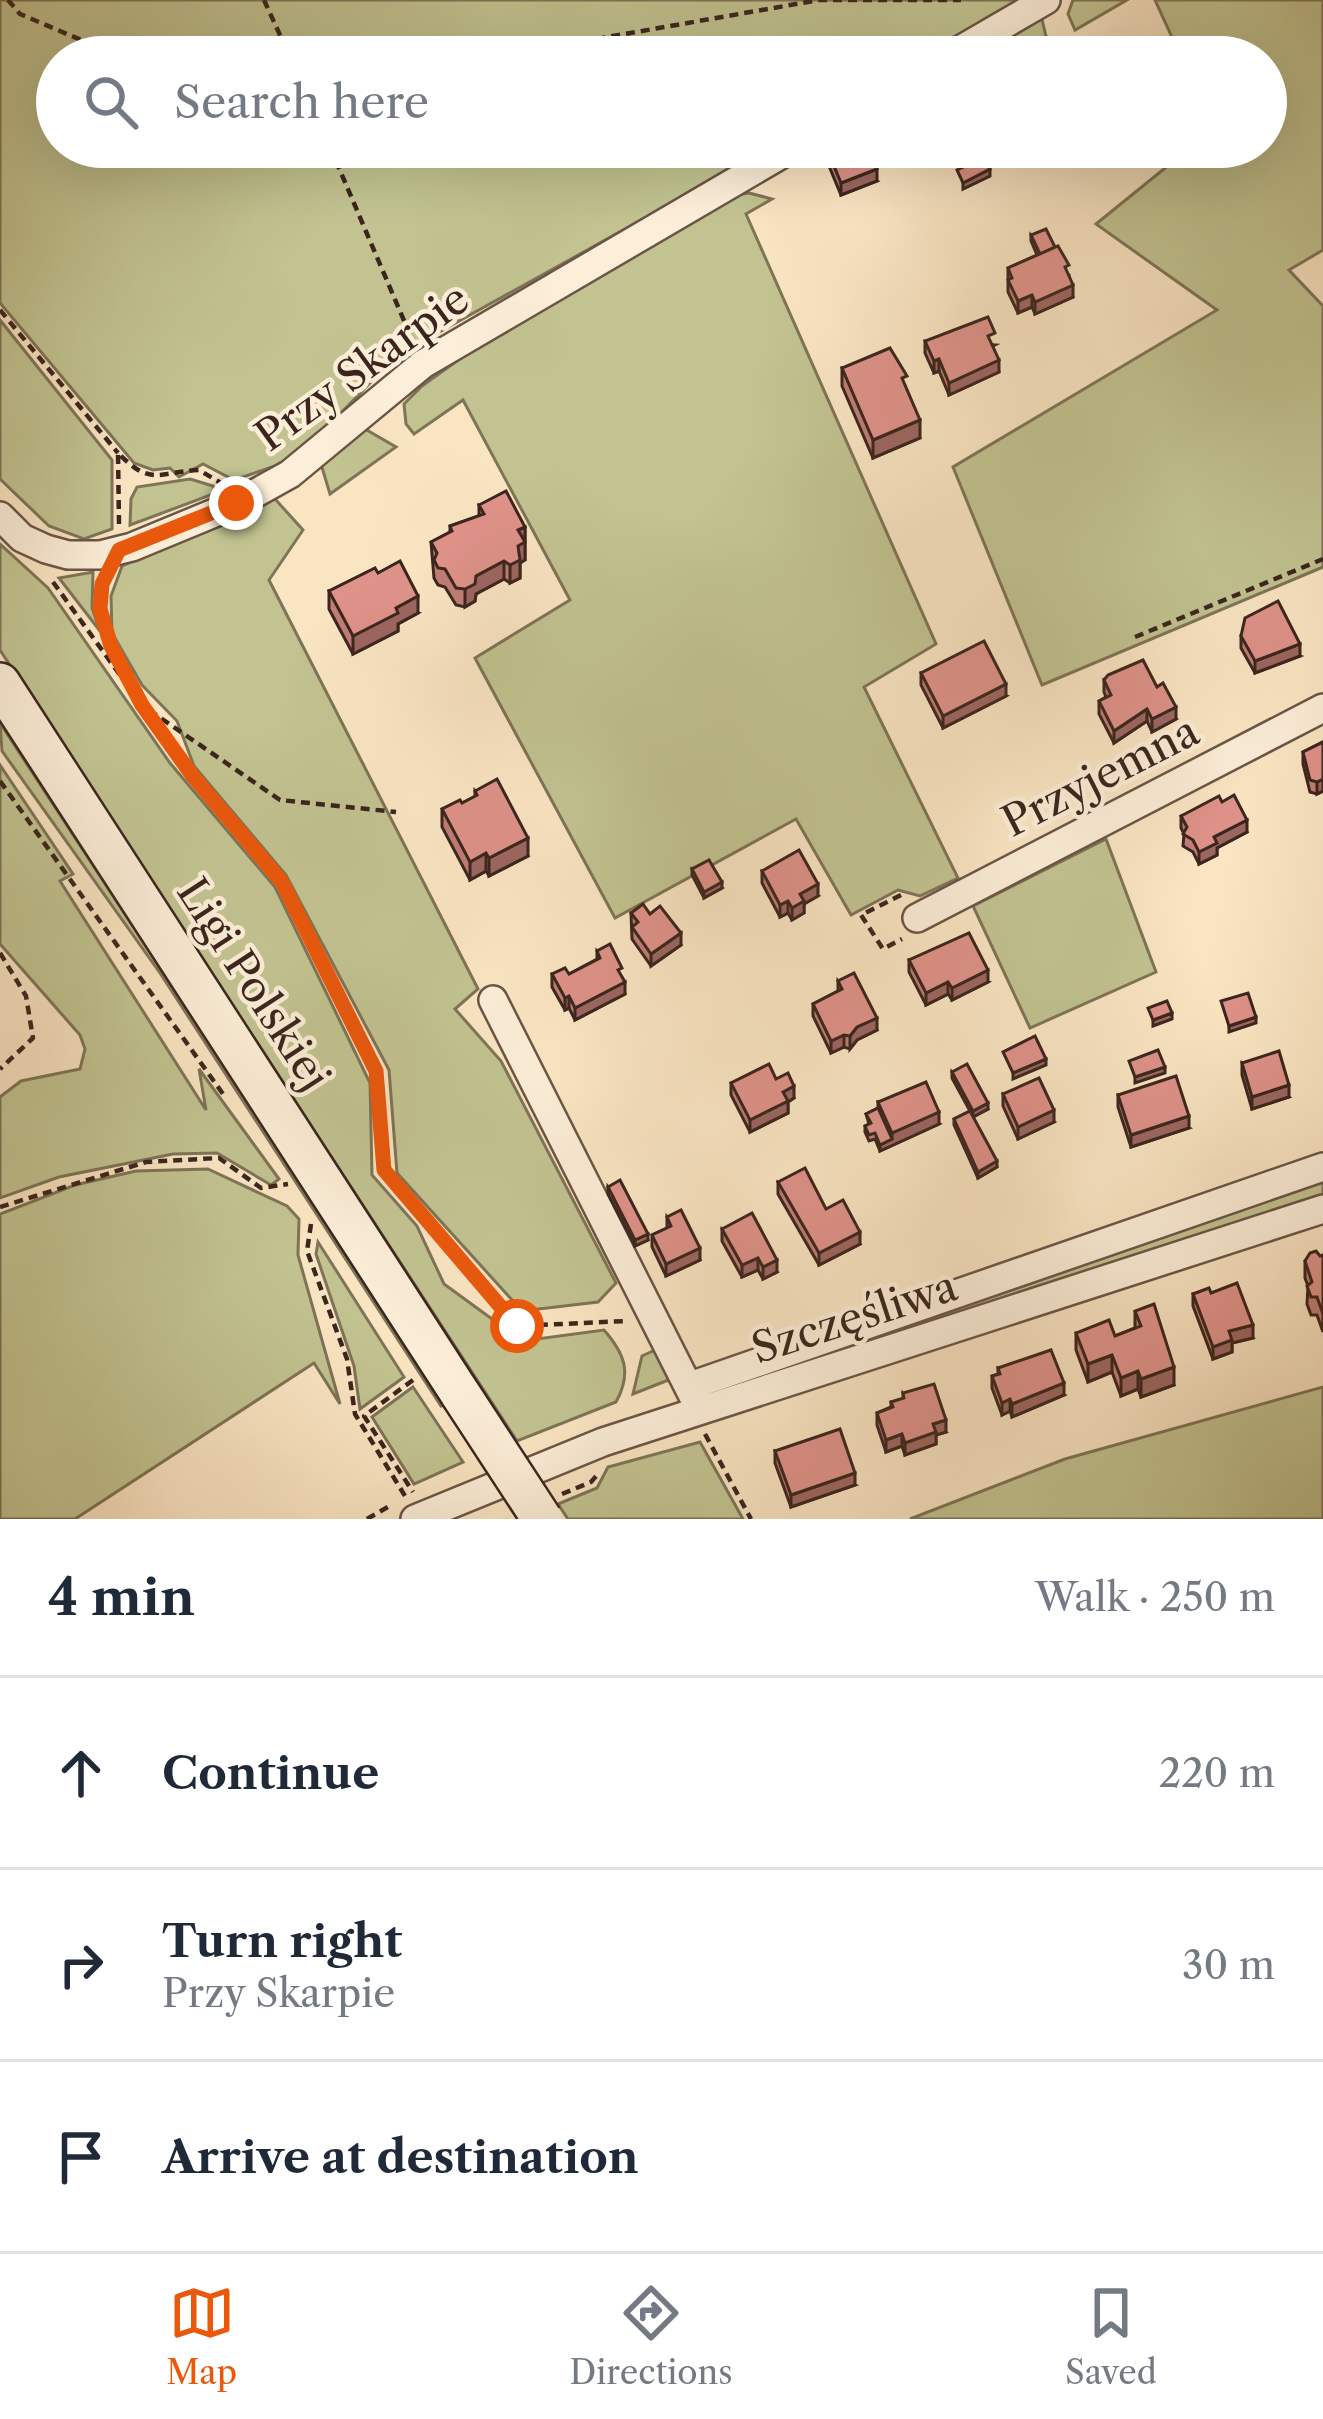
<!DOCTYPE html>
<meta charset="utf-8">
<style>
body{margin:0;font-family:"Libre Caslon Text",serif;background:#f6f6f7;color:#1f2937}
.stop{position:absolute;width:36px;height:36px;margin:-27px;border:9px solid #ea580c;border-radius:50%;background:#fff}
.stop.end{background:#ea580c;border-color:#fff;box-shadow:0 3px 12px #0008}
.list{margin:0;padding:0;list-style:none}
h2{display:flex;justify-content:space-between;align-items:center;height:156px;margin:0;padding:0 48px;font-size:51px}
h2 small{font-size:39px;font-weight:400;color:#747a83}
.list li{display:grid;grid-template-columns:78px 1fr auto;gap:36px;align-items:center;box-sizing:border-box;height:192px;padding:0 48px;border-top:3px solid #e0e1e3}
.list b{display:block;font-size:45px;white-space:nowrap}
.list p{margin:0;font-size:39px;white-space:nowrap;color:#747a83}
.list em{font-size:39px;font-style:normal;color:#747a83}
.icon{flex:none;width:66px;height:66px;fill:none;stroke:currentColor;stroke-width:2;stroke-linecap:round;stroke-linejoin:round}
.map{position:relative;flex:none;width:1323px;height:1519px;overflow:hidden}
.search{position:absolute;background:#fff;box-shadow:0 12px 48px #0002;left:36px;right:36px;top:36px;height:132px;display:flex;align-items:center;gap:30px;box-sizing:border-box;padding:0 42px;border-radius:66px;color:#747a83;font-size:45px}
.sheet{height:732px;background:#fff}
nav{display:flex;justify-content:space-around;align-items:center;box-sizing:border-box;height:168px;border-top:3px solid #e0e1e3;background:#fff;font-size:33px;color:#747a83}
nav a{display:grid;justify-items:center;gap:6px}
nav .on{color:#ea580c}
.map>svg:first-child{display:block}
.green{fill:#c2c391;stroke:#7e7457;stroke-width:3}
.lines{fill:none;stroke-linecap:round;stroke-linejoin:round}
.street-casing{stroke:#6b5546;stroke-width:32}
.secondary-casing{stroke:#3b251d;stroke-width:44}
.path{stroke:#3b251d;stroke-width:4.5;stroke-dasharray:9 6;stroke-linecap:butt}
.street{stroke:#fceed8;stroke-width:27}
.secondary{stroke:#fceed8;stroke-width:39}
.secondary-bridge-casing{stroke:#3b251d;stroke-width:44;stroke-linecap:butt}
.secondary-bridge{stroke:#fceed8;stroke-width:39}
.wall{fill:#c07e77;stroke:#3b251d;stroke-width:3}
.shaded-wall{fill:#9c6661;stroke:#3b251d;stroke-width:3}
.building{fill:#df928a;stroke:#3b251d;stroke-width:3}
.route{stroke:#ea580c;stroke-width:15}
.labels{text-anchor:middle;stroke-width:9;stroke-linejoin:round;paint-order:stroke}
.street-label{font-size:42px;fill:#3b251d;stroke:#fceed8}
</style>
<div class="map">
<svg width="1323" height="1519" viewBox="0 0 1323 1519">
<rect width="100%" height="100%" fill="#fae5c3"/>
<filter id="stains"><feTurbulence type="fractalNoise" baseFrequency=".00167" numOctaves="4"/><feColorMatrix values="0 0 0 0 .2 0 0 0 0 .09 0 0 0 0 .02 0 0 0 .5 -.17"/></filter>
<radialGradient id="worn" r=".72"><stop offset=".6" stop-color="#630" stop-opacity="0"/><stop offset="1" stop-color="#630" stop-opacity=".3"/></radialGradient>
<!-- green -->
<g class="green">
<polygon points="0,0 1033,0 932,57 57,57 57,147 773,147 396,356 315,440 281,464 234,480 203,464 179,477 170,468 153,470 134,463 0,303"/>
<polygon points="1073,0 1127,0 1075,30 1068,14"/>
<polygon points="1155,0 1323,0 1323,250 1289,270 1323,306 1323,567 1042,685 953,467 1217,310 1096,224 1191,147 1266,147 1266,57 1181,57"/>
<polygon points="1041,15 1048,45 1026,57 971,57"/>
<polygon points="749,193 772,199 746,214 936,644 864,687 958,878 920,896 898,890 851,915 796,819 615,918 475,658 570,600 463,400 414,434 406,424 404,404 422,386 489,338 735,195"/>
<polygon points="0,320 112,460 112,529 84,539 49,526 0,479"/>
<polygon points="365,429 396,447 330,494 321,464"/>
<polygon points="190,479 213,486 216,493 130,525 131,499 137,487"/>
<polygon points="275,499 303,530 269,580 478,989 455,1009 501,1061 616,1283 598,1302 522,1311 397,1173 389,1070 286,875 194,766 177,721 142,685 112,633 111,596 122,566"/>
<path d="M0 544 48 588 170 763 275 887 370 1083 372 1175 417 1226 444 1284 522 1341 604 1330C625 1354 632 1373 616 1402L517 1441 0 650Z"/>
<polygon points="93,572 92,608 100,631 59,578"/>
<polygon points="0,723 445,1404 441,1406 160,973 2,751"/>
<polygon points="0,765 73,874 60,881 206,1110 199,1069 279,1179 271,1185 217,1153 173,1154 59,1177 0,1198 0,1097 21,1081 80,1069 85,1049 80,1035 0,944"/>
<polygon points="1106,839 1156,972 1030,1028 973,906"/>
<polygon points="208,1169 287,1206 299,1219 298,1255 340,1404 314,1363 75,1519 0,1519 0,1214 75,1185 136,1171"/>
<polygon points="1323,1174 1323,1195 720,1395 716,1385"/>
<polygon points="318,1242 404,1377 360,1409 354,1366 316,1254"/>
<polygon points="655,1350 676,1377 633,1394 642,1356"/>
<polygon points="413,1387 463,1462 414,1484 372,1417"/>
<polygon points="1323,1387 1323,1519 910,1519 1065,1459"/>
<polygon points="700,1442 743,1519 568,1519 558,1504 597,1488 608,1467"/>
</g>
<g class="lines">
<!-- street casing -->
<g class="street-casing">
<g id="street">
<polyline points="948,57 1046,0"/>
<polyline points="0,516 22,538 46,549 68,555 100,555 132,547 236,504 290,474 423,364 794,147"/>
<polyline points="917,918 1323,708"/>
<polyline points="493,1000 696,1402"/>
<polyline points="690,1386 1323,1167"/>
<polyline points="415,1519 603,1442 1323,1209"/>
</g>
</g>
<!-- secondary casing -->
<g class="secondary-casing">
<polyline id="secondary" points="0,683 461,1395"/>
</g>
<!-- path -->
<g class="path">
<polyline points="8,0 20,14 121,57"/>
<polyline points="264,0 290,57"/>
<polyline points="493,57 819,0 961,0"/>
<polyline points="330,147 411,337"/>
<polyline points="0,310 118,453"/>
<path d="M119 524 118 453C151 487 158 472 199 470L221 483"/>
<path d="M104 579C94 618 114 653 132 687"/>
<polyline points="53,582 192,775 282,882 376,1071 384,1170 517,1326 627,1321"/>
<polyline points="1135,637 1323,559"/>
<polyline points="149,710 280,800 396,812"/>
<polyline points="0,781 223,1094"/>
<polyline points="901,895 861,915 883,949 902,939"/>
<polyline points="0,953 26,996 33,1038 0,1069"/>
<polyline points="0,1207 146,1162 219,1158 261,1188 288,1184"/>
<polyline points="311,1224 307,1251 347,1359 355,1414 405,1496"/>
<polyline points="413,1380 364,1416 413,1492"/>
<polyline points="705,1434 751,1519"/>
<polyline points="562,1494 591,1482 598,1474"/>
<polyline points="367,1519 393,1504"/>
</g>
<!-- street -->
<use href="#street" class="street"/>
<!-- secondary -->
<use href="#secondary" class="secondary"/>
<!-- secondary-bridge casing -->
<g class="secondary-bridge-casing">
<polyline id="secondary-bridge" points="461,1395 542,1519"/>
</g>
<!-- secondary-bridge -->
<use href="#secondary-bridge" class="secondary-bridge"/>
</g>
<!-- wall -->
<g class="wall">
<polygon points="829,154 877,181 841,195 829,166"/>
<polygon points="1031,235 1069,275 1073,297 1035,314 1032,307 1018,313 1008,292 1008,268 1037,255 1031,241"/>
<polygon points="925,341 995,345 993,346 999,372 949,395 939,371 934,373 925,353"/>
<polygon points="842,368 907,391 920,438 873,458 842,386"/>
<polygon points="479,505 525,527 525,560 520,563 520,578 510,583 504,579 476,594 475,601 465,607 456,605 445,587 438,585 434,578 431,542 450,532 450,526 479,516"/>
<polygon points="329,591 418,613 398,624 398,631 353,654 329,609"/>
<polygon points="1241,636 1300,656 1255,673 1241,648"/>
<polygon points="921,673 1006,696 943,728 921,685"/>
<polygon points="1104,680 1176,719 1152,732 1147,721 1114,743 1099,714 1099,701 1106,697 1104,692"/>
<polygon points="1323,742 1323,791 1317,794 1310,792 1303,764 1303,752"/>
<polygon points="475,791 528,856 489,876 486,871 470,880 442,827 442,809 462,803 475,797"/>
<polygon points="1222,802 1247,832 1217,848 1217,855 1199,864 1193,852 1183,846 1184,834 1181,828 1181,816"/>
<polygon points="692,869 722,888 704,898 692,875"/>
<polygon points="762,871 818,896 804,904 804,913 792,920 788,913 780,917 762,883"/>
<polygon points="631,913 650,914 681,945 651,966 632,939"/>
<polygon points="597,951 622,978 625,994 575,1020 569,1008 565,1010 552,987 552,974 569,974 597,959"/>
<polygon points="909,960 988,982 952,1000 948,994 926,1005 909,972"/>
<polygon points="838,981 877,1030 857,1040 850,1049 844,1047 831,1053 813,1016 813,1004 838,991"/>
<polygon points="1242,1063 1289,1097 1252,1109 1242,1075"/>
<polygon points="952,1072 988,1109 973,1117 997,1167 978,1178 954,1125 954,1119 970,1111 952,1078"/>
<polygon points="776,1079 794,1098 788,1102 788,1113 750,1132 731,1095 731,1083"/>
<polygon points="1003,1094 1054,1122 1018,1139 1003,1106"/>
<polygon points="1118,1095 1189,1128 1131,1147 1118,1107"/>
<polygon points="878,1102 939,1124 880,1151 875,1139 869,1141 865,1132 865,1126 869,1124 866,1114 878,1108"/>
<polygon points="778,1182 826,1209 860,1244 819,1265 778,1194"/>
<polygon points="608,1187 648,1240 635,1246 608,1194"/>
<polygon points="667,1217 700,1260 666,1276 652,1247 652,1235 667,1228"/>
<polygon points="722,1229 777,1272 763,1279 758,1270 742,1277 722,1241"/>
<polygon points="1323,1255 1323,1332 1317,1315 1311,1315 1307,1304 1308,1286 1305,1278 1305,1261"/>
<polygon points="1211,1293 1253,1338 1232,1343 1232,1352 1213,1359 1193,1306 1193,1294"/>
<polygon points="1135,1311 1174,1385 1141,1397 1138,1389 1121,1396 1112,1372 1088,1382 1076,1350 1076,1333 1115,1336 1135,1328"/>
<polygon points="998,1368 1064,1395 1012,1417 1010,1411 1002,1415 992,1388 992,1376 998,1374"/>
<polygon points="903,1393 946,1432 936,1435 936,1444 905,1455 902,1446 886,1452 877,1425 877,1413 891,1407 891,1402 903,1399"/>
<polygon points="775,1451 855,1485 791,1507 775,1463"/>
</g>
<!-- shaded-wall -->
<g class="shaded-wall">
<polygon points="877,169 877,181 841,195 841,183"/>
<polygon points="990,169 990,176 963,189 963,183"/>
<polygon points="1073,285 1073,297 1035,314 1035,302"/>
<polygon points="1032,295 1032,307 1018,313 1018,301"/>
<polygon points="939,359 939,371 934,373 934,361"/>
<polygon points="999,360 999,372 949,395 949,383"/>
<polygon points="920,420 920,438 873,458 873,440"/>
<polygon points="525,527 525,560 520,563 520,578 510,583 510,565 518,530"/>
<polygon points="504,561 504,579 476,594 475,601 465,607 465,589 476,576"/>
<polygon points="418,596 418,613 398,624 398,631 353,654 353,636 396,608"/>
<polygon points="1300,644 1300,656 1255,673 1255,661"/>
<polygon points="1006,684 1006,696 943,728 943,716"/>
<polygon points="1176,707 1176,719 1152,732 1152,719"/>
<polygon points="1147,709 1147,721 1114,743 1114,731"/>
<polygon points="1323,779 1323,791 1317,794 1317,782"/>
<polygon points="1247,820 1247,832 1217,848 1217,855 1199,864 1199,852 1214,837"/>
<polygon points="528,838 528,856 489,876 489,858"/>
<polygon points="486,853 486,871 470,880 470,862"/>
<polygon points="722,882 722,888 704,898 704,892"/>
<polygon points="818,884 818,896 804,904 804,913 792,920 792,908 800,894"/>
<polygon points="788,901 788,913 780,917 780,905"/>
<polygon points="681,933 681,945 651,966 651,954"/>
<polygon points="988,970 988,982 952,1000 952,988"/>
<polygon points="625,982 625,994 575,1020 575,1008"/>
<polygon points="948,982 948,994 926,1005 926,993"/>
<polygon points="569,996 569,1008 565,1010 565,998"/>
<polygon points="1172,1013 1172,1019 1153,1026 1153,1020"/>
<polygon points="1256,1017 1256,1023 1229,1032 1229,1026"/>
<polygon points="877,1018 877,1030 857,1040 850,1049 850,1036 857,1027"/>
<polygon points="844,1035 844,1047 831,1053 831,1041"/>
<polygon points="1046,1059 1046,1065 1013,1079 1013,1073"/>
<polygon points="1165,1067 1165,1073 1135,1083 1135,1077"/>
<polygon points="1289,1085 1289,1097 1252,1109 1252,1097"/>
<polygon points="794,1086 794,1098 788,1102 788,1113 750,1132 750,1120 783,1092"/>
<polygon points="988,1103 988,1109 973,1117 973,1111"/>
<polygon points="1054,1110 1054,1122 1018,1139 1018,1127"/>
<polygon points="939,1112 939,1124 880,1151 880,1145 892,1139 892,1133"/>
<polygon points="1189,1116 1189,1128 1131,1147 1131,1135"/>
<polygon points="997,1161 997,1167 978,1178 978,1172"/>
<polygon points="860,1232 860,1244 819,1265 819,1253"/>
<polygon points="648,1234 648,1240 635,1246 635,1240"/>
<polygon points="700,1248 700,1260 666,1276 666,1264"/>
<polygon points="758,1258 758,1270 742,1277 742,1265"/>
<polygon points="777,1260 777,1272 763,1279 763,1267"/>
<polygon points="1253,1325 1253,1338 1232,1343 1232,1352 1213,1359 1213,1347 1229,1331"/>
<polygon points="1112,1355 1112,1372 1088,1382 1088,1364"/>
<polygon points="1174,1367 1174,1385 1141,1397 1141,1379"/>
<polygon points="1138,1371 1138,1389 1121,1396 1121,1378"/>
<polygon points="1064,1383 1064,1395 1012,1417 1012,1404"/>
<polygon points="1010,1399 1010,1411 1002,1415 1002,1403"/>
<polygon points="946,1420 946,1432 936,1435 936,1444 905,1455 905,1443 933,1424"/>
<polygon points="902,1434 902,1446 886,1452 886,1440"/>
<polygon points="855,1473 855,1485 791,1507 791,1495"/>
</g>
<!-- building -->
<g class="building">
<polygon points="1102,42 1111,57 1076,57"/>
<polygon points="842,147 869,147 877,169 841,183 829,154"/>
<polygon points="985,157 990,169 963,183 957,170"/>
<polygon points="1046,229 1055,247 1040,254 1031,235"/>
<polygon points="1058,246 1069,265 1065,267 1073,285 1035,302 1032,295 1018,301 1008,280 1012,278 1008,268"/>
<polygon points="988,317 995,333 988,336 999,360 949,383 939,359 934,361 925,341"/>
<polygon points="890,348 907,376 902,378 920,420 873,440 842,368"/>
<polygon points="506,491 525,527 518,530 525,542 518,546 520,560 510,565 504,561 476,576 475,584 465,589 456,588 445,569 438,568 434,560 437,553 431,542 452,531 450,526 484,514 479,505"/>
<polygon points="400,561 418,596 396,608 398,613 353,636 329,591 375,568 378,573"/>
<polygon points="1278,601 1300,644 1255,661 1241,636 1245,618"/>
<polygon points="984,641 1006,684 943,716 921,673"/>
<polygon points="1143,660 1157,687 1163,683 1176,707 1152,719 1147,709 1114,731 1099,701 1111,695 1104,680 1108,675"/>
<polygon points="1323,742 1323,779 1317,782 1310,780 1303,752"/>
<polygon points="497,779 528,838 489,858 486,853 470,862 442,809 460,800 462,803 477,795 475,791"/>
<polygon points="1234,795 1247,820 1214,837 1217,843 1199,852 1193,840 1183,834 1187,827 1181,816 1219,796 1222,802"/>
<polygon points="799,850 818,884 800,894 804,901 792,908 788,901 780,905 762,871"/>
<polygon points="709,860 722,882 704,892 692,869"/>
<polygon points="643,904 650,914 660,906 681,933 651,954 632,927 638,922 631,913"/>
<polygon points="969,933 988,970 952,988 948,982 926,993 909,960"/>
<polygon points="610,944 622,968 618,970 625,982 575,1008 569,996 565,998 552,974 565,968 569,974 600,958 597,951"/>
<polygon points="854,973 877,1018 857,1027 850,1036 844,1035 831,1041 813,1004 842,989 838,981"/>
<polygon points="1248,993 1256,1017 1229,1026 1221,1001"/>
<polygon points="1167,1001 1172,1013 1153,1020 1148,1008"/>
<polygon points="1035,1036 1046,1059 1013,1073 1003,1052"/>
<polygon points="1158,1050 1165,1067 1135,1077 1129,1061"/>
<polygon points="1279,1051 1289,1085 1252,1097 1242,1063"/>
<polygon points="769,1064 776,1079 788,1073 794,1086 783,1092 788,1101 750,1120 731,1083"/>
<polygon points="967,1064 988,1103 973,1111 952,1072"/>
<polygon points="1176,1076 1189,1116 1131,1135 1118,1095"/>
<polygon points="1039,1078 1054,1110 1018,1127 1003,1094"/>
<polygon points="926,1082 939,1112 892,1133 878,1102"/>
<polygon points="878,1108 892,1139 880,1145 875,1133 869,1135 865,1126 871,1123 866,1114"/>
<polygon points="970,1111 997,1161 978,1172 954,1119"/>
<polygon points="805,1168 826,1209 843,1200 860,1232 819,1253 778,1182"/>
<polygon points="620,1180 648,1234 635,1240 608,1187"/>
<polygon points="681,1210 700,1248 666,1264 652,1235 671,1226 667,1217"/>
<polygon points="752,1213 777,1260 763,1267 758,1258 742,1265 722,1229"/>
<polygon points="1316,1251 1320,1256 1323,1255 1323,1314 1317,1297 1311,1297 1307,1286 1312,1282 1305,1261 1310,1253"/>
<polygon points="1237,1283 1253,1325 1229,1331 1232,1340 1213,1347 1193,1294 1209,1288 1211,1293"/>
<polygon points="1154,1304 1174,1367 1141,1379 1138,1371 1121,1378 1112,1355 1088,1364 1076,1333 1109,1320 1115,1336 1141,1326 1135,1311"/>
<polygon points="1051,1350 1064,1383 1012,1404 1010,1399 1002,1403 992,1376 1000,1374 998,1368"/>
<polygon points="934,1384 946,1420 933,1424 936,1432 905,1443 902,1434 886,1440 877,1413 893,1407 891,1402 904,1398 903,1393"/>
<polygon points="840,1429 855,1473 791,1495 775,1451"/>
</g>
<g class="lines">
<!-- route -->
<polyline class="route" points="236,503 119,550 102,584 100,609 111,646 142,705 192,775 282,882 376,1071 384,1170 517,1326"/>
</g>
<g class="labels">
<!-- street labels -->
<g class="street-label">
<text transform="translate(362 367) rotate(-36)" y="15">Przy Skarpie</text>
<text transform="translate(1100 776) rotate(-27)" y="15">Przyjemna</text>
<text transform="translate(254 984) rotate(57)" y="15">Ligi Polskiej</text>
<text transform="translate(854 1317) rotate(-18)" y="15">Szczęśliwa</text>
</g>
</g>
<rect width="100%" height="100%" filter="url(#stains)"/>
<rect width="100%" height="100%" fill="url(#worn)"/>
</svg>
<div class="stop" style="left:517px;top:1326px"></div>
<div class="stop end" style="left:236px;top:503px"></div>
<div class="search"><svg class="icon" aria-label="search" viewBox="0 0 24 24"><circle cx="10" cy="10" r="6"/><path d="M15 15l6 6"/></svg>Search here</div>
</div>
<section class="sheet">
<h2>4 min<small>Walk · 250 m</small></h2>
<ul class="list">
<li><svg class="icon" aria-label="ahead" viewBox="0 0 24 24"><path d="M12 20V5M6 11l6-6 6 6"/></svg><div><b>Continue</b></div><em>220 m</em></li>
<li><svg class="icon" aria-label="right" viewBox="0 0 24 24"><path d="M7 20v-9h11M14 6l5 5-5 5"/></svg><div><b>Turn right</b><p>Przy Skarpie</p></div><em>30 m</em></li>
<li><svg class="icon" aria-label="arrive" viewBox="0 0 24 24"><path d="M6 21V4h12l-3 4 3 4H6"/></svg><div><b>Arrive at destination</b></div></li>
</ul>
</section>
<nav>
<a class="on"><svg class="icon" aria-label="map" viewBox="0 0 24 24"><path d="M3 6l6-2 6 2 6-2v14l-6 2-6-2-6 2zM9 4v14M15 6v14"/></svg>Map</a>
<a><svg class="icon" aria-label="directions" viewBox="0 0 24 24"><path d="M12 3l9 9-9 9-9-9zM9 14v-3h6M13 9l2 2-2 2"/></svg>Directions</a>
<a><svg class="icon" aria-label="saved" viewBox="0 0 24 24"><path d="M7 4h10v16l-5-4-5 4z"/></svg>Saved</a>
</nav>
